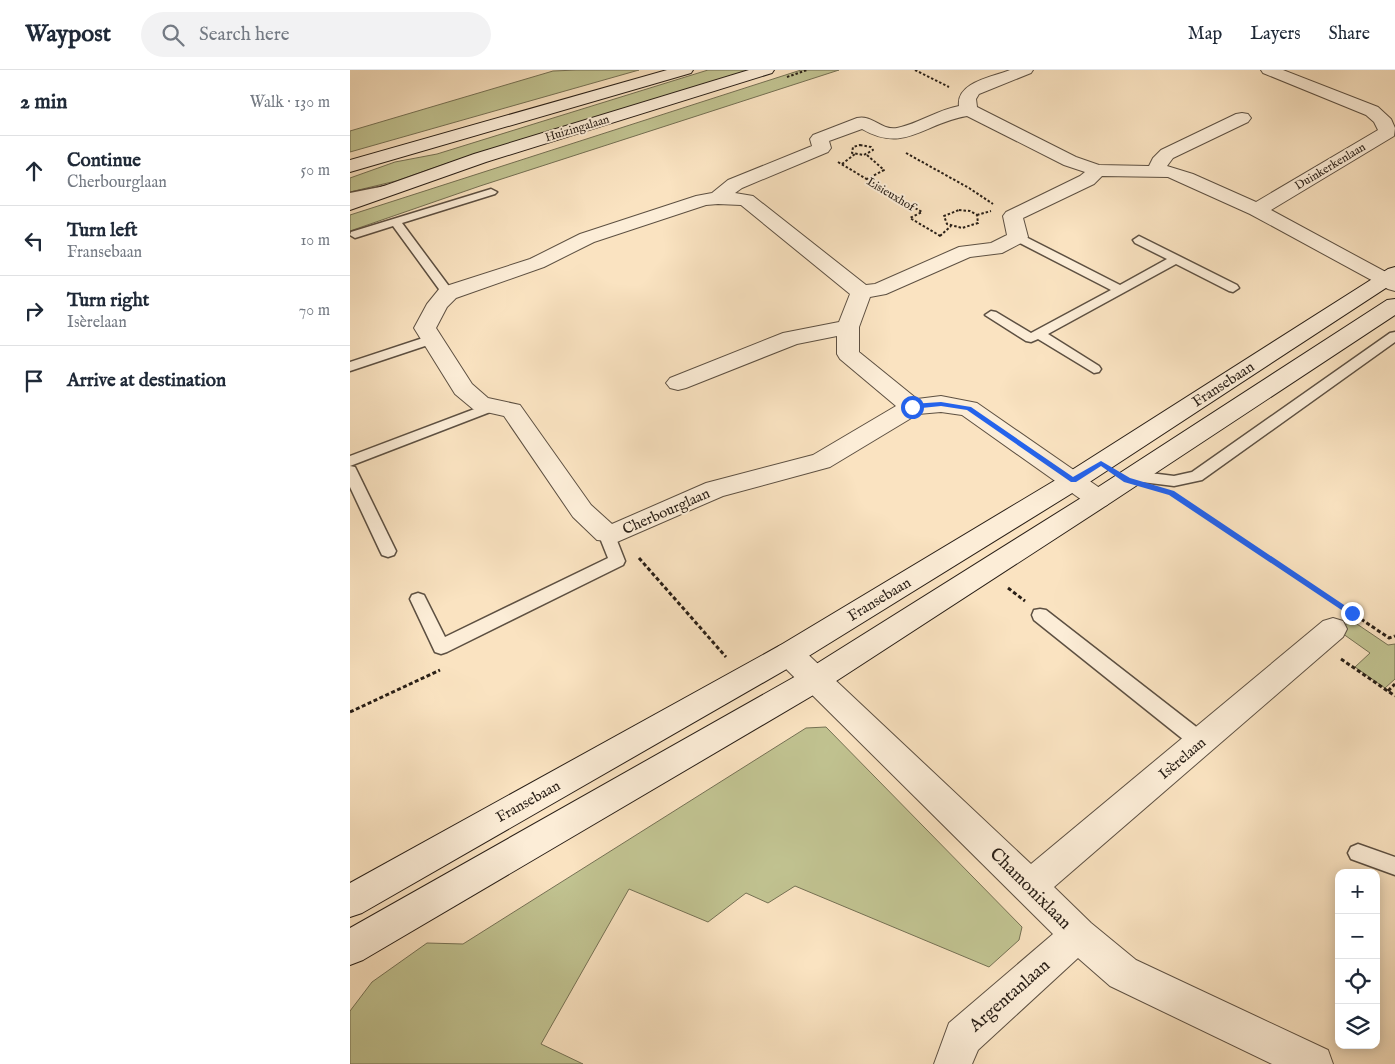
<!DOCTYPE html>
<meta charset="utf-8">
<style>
body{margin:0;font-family:"IM FELL English",serif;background:#f2f2f3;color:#1f2937}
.controls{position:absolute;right:15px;bottom:15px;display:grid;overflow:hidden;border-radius:10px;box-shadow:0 2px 12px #0003}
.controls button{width:45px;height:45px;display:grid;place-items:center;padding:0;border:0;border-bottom:1px solid #e0e1e3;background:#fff;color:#1f2937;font:25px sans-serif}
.stop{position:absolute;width:15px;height:15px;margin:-11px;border:4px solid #2563eb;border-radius:50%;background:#fff}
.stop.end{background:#2563eb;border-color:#fff;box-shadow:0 1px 5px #0008}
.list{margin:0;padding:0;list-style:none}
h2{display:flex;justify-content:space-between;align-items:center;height:65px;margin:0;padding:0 20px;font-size:21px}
h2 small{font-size:16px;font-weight:400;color:#747a83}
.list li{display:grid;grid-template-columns:32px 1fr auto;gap:15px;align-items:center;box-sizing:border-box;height:70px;padding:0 20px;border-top:1px solid #e0e1e3}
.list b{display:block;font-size:19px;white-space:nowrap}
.list p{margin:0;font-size:16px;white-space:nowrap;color:#747a83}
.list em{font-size:16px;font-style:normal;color:#747a83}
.icon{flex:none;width:28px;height:28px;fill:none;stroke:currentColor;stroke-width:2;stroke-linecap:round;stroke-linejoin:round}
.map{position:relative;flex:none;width:1045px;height:994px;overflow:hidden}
header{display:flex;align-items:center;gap:30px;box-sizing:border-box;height:70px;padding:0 25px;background:#fff;border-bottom:1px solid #e0e1e3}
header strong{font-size:24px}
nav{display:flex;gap:28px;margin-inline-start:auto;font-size:18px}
.search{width:350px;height:45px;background:#f2f2f3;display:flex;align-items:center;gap:12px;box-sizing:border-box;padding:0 18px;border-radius:28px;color:#747a83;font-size:19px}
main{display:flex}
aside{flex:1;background:#fff}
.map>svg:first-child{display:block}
.green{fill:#c1c391;stroke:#757154}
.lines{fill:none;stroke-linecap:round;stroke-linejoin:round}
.lane-casing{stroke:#5d5042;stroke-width:3}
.street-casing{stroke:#5d5042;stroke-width:2}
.secondary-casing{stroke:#291f17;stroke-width:2}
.path-far1{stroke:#291f17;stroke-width:2;stroke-dasharray:2.5 2;stroke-linecap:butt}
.path{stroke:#291f17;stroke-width:3;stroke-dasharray:4 2.5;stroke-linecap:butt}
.lane{fill:#fcedd7;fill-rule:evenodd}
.street{fill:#fcedd7;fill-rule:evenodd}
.secondary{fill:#fcedd7;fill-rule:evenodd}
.route{fill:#2563eb}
.labels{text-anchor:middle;stroke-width:4;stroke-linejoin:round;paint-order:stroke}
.far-street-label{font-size:12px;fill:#291f17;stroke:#fcedd7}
.street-label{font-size:15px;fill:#291f17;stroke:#fcedd7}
.near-street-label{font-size:18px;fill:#291f17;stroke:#fcedd7}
</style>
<header>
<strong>Waypost</strong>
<div class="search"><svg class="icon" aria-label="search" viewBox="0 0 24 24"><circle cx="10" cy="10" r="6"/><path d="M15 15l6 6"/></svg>Search here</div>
<nav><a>Map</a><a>Layers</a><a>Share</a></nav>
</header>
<main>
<aside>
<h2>2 min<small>Walk · 130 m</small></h2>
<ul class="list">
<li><svg class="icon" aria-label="ahead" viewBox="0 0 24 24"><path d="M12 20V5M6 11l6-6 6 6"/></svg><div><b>Continue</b><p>Cherbourglaan</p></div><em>50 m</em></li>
<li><svg class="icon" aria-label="left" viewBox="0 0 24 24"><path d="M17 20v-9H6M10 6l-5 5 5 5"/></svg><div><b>Turn left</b><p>Fransebaan</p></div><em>10 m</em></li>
<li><svg class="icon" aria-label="right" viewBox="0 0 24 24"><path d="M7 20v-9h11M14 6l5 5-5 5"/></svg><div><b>Turn right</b><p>Isèrelaan</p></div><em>70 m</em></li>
<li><svg class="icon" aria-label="arrive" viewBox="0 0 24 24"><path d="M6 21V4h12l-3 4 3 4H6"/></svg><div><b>Arrive at destination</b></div></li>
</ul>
</aside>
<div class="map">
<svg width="1045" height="994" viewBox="0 0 1045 994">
<rect width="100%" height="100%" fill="#fae3c1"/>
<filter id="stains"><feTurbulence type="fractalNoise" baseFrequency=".004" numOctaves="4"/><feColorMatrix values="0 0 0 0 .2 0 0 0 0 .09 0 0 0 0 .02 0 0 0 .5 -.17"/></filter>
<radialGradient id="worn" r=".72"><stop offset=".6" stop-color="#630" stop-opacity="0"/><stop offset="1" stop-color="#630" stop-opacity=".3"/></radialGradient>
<!-- green -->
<g class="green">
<polygon points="227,0 289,0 0,82 0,61 203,1"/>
<polygon points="358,0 406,0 98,93 46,111 0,122 0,108 45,92 87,84"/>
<polygon points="451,0 489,0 130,116 0,161 0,145"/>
<polygon points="1001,550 1038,575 1045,574 1045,609 1035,618 1005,597 1020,583 989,561"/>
<polygon points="476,657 672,857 669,870 639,897 445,816 418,833 396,823 358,852 279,819 191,974 233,994 0,994 0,941 22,912 77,873 113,874 456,658"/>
</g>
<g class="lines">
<!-- lane casing -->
<g class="lane-casing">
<g id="lane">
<polygon points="35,116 39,117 41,119 39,121 0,129 0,123"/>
<polygon points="141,119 147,122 145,124 52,153 104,223 102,226 94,226 43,156 5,168 0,165 1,162"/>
<polygon points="668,163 770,215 817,189 785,173 783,170 789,166 887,215 889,218 883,222 879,221 826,194 698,264 749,296 751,299 749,302 744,303 688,269 681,272 676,271 635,245 641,241 646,242 681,263 761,220 664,170 662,167 664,164"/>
<polygon points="1045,262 1045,272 852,410 824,416 784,411 779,410 776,406 779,402 784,401 824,406 842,402 1040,263"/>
<polygon points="82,265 87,266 89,269 87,272 0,301 0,292"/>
<polygon points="143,332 148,333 150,336 148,339 0,396 0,386"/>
<polygon points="0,396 5,397 7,401 46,481 44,485 38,487 32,485 30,481 0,417"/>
<polygon points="256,457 262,459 264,463 275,491 273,495 97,582 91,584 85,582 60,529 62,525 68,523 74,525 95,567 258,488 248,463 250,459"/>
<polygon points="690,539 696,540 858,666 860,672 858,678 851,680 844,678 684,550 682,545 684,540"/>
<polygon points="1008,774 1045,787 1045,805 1001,789 998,783 1001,777"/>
</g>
</g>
<!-- street casing -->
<g class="street-casing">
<g id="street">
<path d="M660 0H683L681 3 629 24 626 29 627 37 726 87 749 95 799 96 803 88 811 80 886 44 892 43 898 44 901 48 898 52 823 88 817 96 843 104 906 132 1028 60 1024 52 1016 45 913 3 911 0H933L1028 37 1041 49 1045 58 1044 66 921 140 1045 207V221L1038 219 900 144 829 112 818 107 752 106 744 114 673 148 678 167 675 171 652 183 620 187 536 224 520 227 509 257V282L567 329 591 326 627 333 757 423 761 429 757 435 748 438 739 435 612 345 591 342 568 344 480 397 373 426 267 472 247 470 223 447 154 346 123 339 105 324 64 258 77 234 90 218 180 189 230 164 346 126 362 123 378 110 462 76 460 69 463 65 507 48C522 44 532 61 547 58 568 54 587 40 609 36 606 12 643 7 660 0ZM617 46 714 95 735 102 730 106 656 142 653 146 657 165 641 173 609 177 525 214 516 215 403 126 385 123 392 118 478 82 481 78 479 71 512 59C555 84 574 53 617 46ZM368 134 391 135 500 224 489 252 433 263 320 308 316 313 320 318 328 320 336 318 447 274 487 266V284L490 289 546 336 463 385 356 413 262 454 241 435 170 335 138 328 122 314 86 258 97 237 106 228 194 197 244 172 356 135Z"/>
<polygon points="983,548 993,551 997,559 993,567 704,817 741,853 786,890 978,980 983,994 922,994 760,916 728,888 628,980 622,994 584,994 599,953 703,864 429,592 424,584 429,576 439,572 449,576 681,794 973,551"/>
</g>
</g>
<!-- secondary casing -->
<g class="secondary-casing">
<g id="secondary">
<polygon points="317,0 343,0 341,3 0,102 0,90"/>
<polygon points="399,0 424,0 422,3 136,92 0,140 0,128 124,84"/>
<polygon points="1045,197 1045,212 732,417 449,592 12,843 0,847 0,813 429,576 714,405 1038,199"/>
<polygon points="1045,229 1045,245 757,435 477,617 13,890 0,895 0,858 455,601 739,423 1037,230"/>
</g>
</g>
<!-- path-far1 -->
<g class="path-far1">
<polyline points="565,0 599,17"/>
<polyline points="437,7 457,0"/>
<polygon points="510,75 521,77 523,80 514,85 502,83 503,77"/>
<polyline points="556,83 619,118 643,134"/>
<polyline points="517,85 534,100 517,109"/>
<polyline points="488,92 572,142 560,148 592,167"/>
<polyline points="492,94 505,84"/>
<polygon points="609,140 620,141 627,145 628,153 612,158 597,154 594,146"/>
<polyline points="627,145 641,141"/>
<polyline points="590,166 601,156"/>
</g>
<!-- path -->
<g class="path">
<polyline points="832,430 985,532"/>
<polyline points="289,488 376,587"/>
<polyline points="658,518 675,531"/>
<polyline points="1011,549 1039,568 1045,566"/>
<polyline points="991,589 1045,626"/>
<polyline points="1038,621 1045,614"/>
<polyline points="0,642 90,600"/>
</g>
<!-- lane -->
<use href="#lane" class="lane"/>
<!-- street -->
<use href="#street" class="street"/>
<!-- secondary -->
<use href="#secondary" class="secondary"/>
</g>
<!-- route -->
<polygon class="route" points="591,332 621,337 723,407 751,391 780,408 824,421 1006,543 1002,546 999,545 819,425 774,412 751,396 726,412 721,412 617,340 591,336 562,339 558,337 562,334"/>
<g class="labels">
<!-- far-street labels -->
<g class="far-street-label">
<text transform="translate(227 58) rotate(-17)" y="4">Huizingalaan</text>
<text transform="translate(980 96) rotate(-31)" y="4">Duinkerkenlaan</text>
<text transform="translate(541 124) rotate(31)" y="4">Lisieuxhof</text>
</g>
<!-- street labels -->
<g class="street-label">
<text transform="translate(873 314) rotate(-33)" y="5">Fransebaan</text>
<text transform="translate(316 441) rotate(-24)" y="5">Cherbourglaan</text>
<text transform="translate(529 529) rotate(-31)" y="5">Fransebaan</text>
<text transform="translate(832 688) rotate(-40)" y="5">Isèrelaan</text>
<text transform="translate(178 731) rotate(-29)" y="5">Fransebaan</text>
</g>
<!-- near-street labels -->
<g class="near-street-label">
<text transform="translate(681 818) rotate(45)" y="6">Chamonixlaan</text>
<text transform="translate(659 925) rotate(-41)" y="6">Argentanlaan</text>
</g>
</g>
<rect width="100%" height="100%" filter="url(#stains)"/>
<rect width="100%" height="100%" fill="url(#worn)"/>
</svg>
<div class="controls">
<button>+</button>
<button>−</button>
<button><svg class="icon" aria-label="locate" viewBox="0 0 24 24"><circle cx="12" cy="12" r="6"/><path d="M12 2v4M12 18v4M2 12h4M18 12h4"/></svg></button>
<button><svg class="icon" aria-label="layers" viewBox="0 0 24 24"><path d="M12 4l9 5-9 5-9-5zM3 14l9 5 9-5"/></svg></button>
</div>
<div class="stop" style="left:562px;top:337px"></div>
<div class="stop end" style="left:1002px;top:543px"></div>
</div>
</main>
